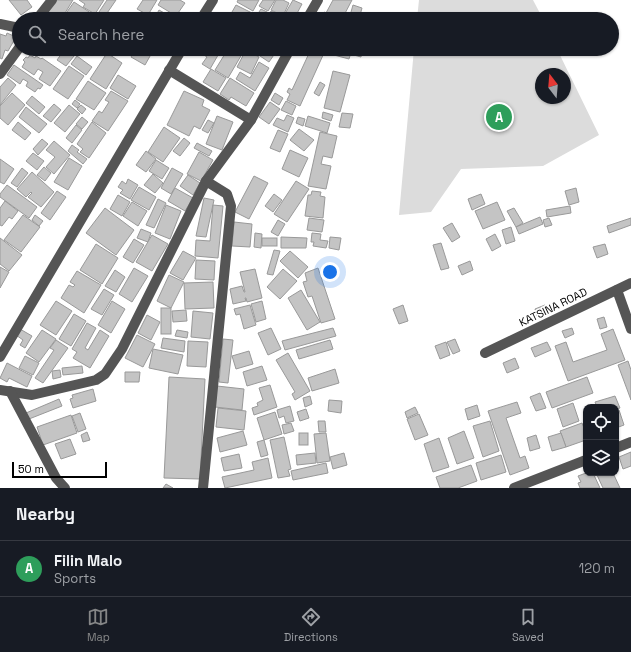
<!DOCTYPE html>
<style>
body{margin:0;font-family:"Space Grotesk",sans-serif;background:#242831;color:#f1f3f6}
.controls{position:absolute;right:12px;bottom:12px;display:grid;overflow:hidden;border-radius:8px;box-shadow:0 1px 3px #0004}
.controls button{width:36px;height:36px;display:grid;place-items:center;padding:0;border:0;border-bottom:1px solid #363941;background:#171b24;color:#f1f3f6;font:20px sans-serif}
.compass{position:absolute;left:535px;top:68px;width:36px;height:36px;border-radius:50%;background:#171b24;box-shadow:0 1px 3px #0004;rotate:344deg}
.scale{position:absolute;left:12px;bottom:10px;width:95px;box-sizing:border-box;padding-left:4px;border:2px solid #000;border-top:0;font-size:11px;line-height:14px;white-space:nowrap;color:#000;-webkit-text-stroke:3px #fff;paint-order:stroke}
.you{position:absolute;left:330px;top:272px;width:14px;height:14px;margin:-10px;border:3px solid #fff;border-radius:50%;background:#1a73e8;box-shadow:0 0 0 6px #1a73e833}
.badge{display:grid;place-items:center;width:26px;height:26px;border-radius:50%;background:#858687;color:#fff;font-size:13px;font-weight:700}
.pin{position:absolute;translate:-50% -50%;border:2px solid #fff;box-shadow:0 1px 4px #0006}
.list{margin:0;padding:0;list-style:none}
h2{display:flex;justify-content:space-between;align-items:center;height:52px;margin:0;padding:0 16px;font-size:17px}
h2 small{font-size:13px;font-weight:400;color:#9ea1a6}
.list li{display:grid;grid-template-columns:26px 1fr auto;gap:12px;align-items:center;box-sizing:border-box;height:56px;padding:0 16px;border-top:1px solid #363941}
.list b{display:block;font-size:15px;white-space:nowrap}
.list p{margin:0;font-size:13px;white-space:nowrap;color:#9ea1a6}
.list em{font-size:13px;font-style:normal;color:#9ea1a6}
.icon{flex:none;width:22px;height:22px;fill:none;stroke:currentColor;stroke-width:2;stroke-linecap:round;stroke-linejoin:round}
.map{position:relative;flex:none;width:631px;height:488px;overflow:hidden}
.search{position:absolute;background:#171b24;box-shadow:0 1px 3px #0004;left:12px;right:12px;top:12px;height:44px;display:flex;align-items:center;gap:10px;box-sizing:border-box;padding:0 14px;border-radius:22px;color:#9ea1a6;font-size:15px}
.sheet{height:108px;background:#171b24}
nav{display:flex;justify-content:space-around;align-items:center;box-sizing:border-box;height:56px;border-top:1px solid #363941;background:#171b24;font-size:11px;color:#9ea1a6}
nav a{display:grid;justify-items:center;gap:2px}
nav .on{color:#858687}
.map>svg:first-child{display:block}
.green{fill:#dcdcdc;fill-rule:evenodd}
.building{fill:#c4c4c4;stroke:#999}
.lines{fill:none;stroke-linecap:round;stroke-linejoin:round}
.minor{stroke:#555;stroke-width:10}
.labels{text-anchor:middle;stroke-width:3;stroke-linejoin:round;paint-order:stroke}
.street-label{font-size:11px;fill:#000;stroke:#fff}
</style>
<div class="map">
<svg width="631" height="488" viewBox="0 0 631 488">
<rect width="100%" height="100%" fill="#fff"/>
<!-- green -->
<g class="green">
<polygon points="419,0 533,0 543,19 417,19"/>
<path d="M414 49H557L599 135 543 166 461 169 431 212 399 215ZM541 74H565V98H541Z"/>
</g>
<!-- building -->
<g class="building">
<polygon points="9,0 27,0 32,7 21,15"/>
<polygon points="54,0 73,0 62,18 58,15 57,17 47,11"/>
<polygon points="79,0 104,0 95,14 83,7 85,4"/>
<polygon points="107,0 116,0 103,19 97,15"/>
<polygon points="143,0 157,0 148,15 137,9"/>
<polygon points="161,0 180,0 185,3 176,16 158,5"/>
<polygon points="238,0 259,0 253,11 237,2"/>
<polygon points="263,0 275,0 268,11 259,6"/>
<polygon points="276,0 283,0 289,3 283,16 271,10"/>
<polygon points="293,0 302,4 294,19 267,19 271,11 283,17"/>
<polygon points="333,0 352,0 342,19 320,19 324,12 326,13"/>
<polygon points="74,2 97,17 95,19 62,19"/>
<polygon points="236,5 252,13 248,19 228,19"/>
<polygon points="353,5 362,8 359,19 349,19"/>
<polygon points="261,9 267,12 263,19 257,15"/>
<polygon points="159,10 173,18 172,19 154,19"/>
<polygon points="254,15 260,19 251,19"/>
<polygon points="7,33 16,37 8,51 5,50 2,59 0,58 0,34 6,36"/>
<polygon points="48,49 62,49 59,55"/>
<polygon points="65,49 75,49 78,51 66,66 57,60"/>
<polygon points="82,49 94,49 91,55"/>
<polygon points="119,49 128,49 125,53"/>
<polygon points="136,49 154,49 145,65 131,57"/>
<polygon points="207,49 210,51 211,49 219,49 221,50 210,69 202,64 207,57 204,55"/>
<polygon points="228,49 245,49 228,78 215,70"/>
<polygon points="248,49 259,49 255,54"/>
<polygon points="261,49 278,49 269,62 257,54"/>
<polygon points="311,49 316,49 324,53 300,106 287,100 290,94 287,92 289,88 292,90"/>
<polygon points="336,49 352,49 349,59 334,55"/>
<polygon points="355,49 362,49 361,57 354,55"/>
<polygon points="246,50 259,57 251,74 237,67"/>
<polygon points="107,53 122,63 106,89 90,79"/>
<polygon points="30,55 35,58 36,56 41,59 42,58 61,71 50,86 39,79 43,72 38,69 34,75 22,67 25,62 23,60 26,57 28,58"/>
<polygon points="77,56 92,67 86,75 71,64"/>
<polygon points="259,62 269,68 255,91 236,79 240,72 250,78"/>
<polygon points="14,65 43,85 40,89 38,88 35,92 26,86 28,82 23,79 20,84 7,75"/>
<polygon points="69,66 84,76 68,99 53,89"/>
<polygon points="211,69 226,78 218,91 203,82"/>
<polygon points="333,71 350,75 340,112 324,108"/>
<polygon points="118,75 136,86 128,99 110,88"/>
<polygon points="8,78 16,85 0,105 0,87"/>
<polygon points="230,78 254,93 246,106 231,97 229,100 220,94"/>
<polygon points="88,81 106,93 94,110 76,99"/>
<polygon points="320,82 325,85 319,96 314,93"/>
<polygon points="111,91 128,101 108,131 92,121 99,111 102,113 109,102 105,100"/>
<polygon points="184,91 204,100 202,106 210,110 200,129 194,126 189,136 167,125"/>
<polygon points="12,93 25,105 8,125 0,118 0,106"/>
<polygon points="275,93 283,98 279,105 271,100"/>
<polygon points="32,96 45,107 39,114 26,103"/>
<polygon points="75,100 80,104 77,108 72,104"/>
<polygon points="286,101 296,106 292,115 281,110"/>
<polygon points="270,102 280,109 269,124 259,117"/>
<polygon points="54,104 61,110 51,122 43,116"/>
<polygon points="69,105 80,114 65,132 54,123"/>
<polygon points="81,105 86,109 82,114 77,109"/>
<polygon points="26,107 47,124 39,133 19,117"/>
<polygon points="323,112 333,115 331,121 322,118"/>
<polygon points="342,113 353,114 350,128 339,127"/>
<polygon points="287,115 294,118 288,132 273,125 277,118 284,121"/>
<polygon points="217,116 233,122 222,150 206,144"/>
<polygon points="308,116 330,123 327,133 305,126"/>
<polygon points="82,117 88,122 82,129 76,124"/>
<polygon points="298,117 305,119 303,126 296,123"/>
<polygon points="208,120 214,123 208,133 202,130"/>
<polygon points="18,122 31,133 25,140 12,130"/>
<polygon points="92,122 106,133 89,158 80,152 83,149 77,144"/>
<polygon points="76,125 82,130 72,143 66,138"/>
<polygon points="164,127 180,138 163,162 148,152"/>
<polygon points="299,129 314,140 304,151 290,140"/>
<polygon points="278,130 288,134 280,152 270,148"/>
<polygon points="320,132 337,136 332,158 323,156 321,164 331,166 326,189 308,186"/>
<polygon points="184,138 190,143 180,156 173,151"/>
<polygon points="42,139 48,144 38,155 33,149"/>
<polygon points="54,141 70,155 54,174 46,167 55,157 46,150"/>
<polygon points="197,143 212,151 209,156 194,148"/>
<polygon points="72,145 79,150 77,152 87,159 83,164 68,151"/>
<polygon points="290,150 308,158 299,177 282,169"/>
<polygon points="146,151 156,159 146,172 136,165"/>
<polygon points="199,152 213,160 201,181 187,174"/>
<polygon points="33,153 44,161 37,170 26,161"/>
<polygon points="69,158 82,166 68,190 54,182"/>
<polygon points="0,159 14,169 4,184 0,182"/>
<polygon points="156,160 169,168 162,179 149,171"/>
<polygon points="44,167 51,173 45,181 37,175"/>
<polygon points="22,168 28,173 17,187 11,183"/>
<polygon points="172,168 183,174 171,194 161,188"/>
<polygon points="32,172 54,192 41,207 28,197 32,193 31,192 26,197 17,189"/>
<polygon points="153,174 163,183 155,193 144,185"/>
<polygon points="188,175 200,183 193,195 180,186"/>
<polygon points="254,176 268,183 249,219 235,212"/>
<polygon points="128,179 138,185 130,199 120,193 123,190 118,187 122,181 126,184"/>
<polygon points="296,181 309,189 287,222 274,214"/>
<polygon points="7,185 37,207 29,218 0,197 0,194"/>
<polygon points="139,187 156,197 149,210 131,200"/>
<polygon points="175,188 193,198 185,211 168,201"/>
<polygon points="576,188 579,202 569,205 565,191"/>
<polygon points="57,191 66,197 50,220 41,213"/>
<polygon points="312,191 321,192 320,196 325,197 323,218 305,216 308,195 311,195"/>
<polygon points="274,194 282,200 273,212 265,206"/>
<polygon points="481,194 485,204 472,210 468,199"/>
<polygon points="118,195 130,202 122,216 110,209"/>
<polygon points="204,198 214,200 206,237 196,236"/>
<polygon points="158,199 166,203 154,228 146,225"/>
<polygon points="5,201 18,211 12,219 9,217 2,226 0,225 0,208"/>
<polygon points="132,202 147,211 138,226 123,216"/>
<polygon points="497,202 505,220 483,229 475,211"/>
<polygon points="166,205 181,211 170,239 155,233"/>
<polygon points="213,205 223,206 218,258 195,256 196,240 210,241"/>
<polygon points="570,206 571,213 547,217 546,210"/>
<polygon points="105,208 134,230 116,255 86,233"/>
<polygon points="514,208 523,223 516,227 507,211"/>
<polygon points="23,215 40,227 21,252 4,240"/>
<polygon points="35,215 43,221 39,226 32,220"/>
<polygon points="540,217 543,224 519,234 516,227"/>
<polygon points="309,218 324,220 322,232 307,230"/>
<polygon points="549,218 552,225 545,227 543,220"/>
<polygon points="631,218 631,225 609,233 607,226"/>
<polygon points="278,220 285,224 278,236 271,232"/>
<polygon points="234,222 252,224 250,247 232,246"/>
<polygon points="452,223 460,237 452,242 443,228"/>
<polygon points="511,227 515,241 506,244 502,230"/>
<polygon points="141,229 151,233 148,242 137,238"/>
<polygon points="255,233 262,234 261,248 254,247"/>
<polygon points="312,233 321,234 320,240 328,241 326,248 313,246 314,242 311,242"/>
<polygon points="495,234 501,246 492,251 486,239"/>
<polygon points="152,235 168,244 152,271 136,262"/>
<polygon points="281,237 307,238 306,248 281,248"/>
<polygon points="330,237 341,238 339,250 329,248"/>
<polygon points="0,238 22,255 9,271 0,264"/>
<rect x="262" y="238" width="15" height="8"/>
<polygon points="134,239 144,245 133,263 123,257"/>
<polygon points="441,243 449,268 441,270 433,245"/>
<polygon points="96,244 118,258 102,284 80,270"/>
<polygon points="605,244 608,254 597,258 593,247"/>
<polygon points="274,250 280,251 273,275 267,274"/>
<polygon points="183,251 196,258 183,280 170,273"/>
<polygon points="290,251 308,267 298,278 280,261"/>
<polygon points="196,260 215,261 214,280 195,279"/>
<polygon points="470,261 473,270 462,275 458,266"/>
<polygon points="0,267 9,272 0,288"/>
<polygon points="134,268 148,276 132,302 119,294"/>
<polygon points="318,268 335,319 321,323 312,296 308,297 303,282 307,281 305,273"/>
<polygon points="255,269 262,298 247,302 246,298 245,298 246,301 233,304 230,289 242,286 244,292 245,292 240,272"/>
<polygon points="283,269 297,281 280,299 267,287"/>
<polygon points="115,270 125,277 116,292 105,286"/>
<polygon points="77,271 101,285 84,313 61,298 69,285 73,287 75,285 70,282"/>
<polygon points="169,275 184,282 171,308 157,301"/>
<polygon points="213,282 214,308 185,309 184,283"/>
<polygon points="104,289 114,295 102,315 91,309"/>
<polygon points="301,290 320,322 307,330 288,298"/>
<polygon points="56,301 72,311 56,335 40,325"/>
<polygon points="112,301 125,309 111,333 98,325"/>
<polygon points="262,301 266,319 256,322 251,304"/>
<polygon points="250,305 256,325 244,329 240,314 236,315 234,309"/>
<polygon points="403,305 408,321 399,324 393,309"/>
<polygon points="545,305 547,313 537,316 535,309"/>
<rect x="161" y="308" width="10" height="26"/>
<polygon points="186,310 187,321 173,322 172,311"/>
<polygon points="193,311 213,313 210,339 191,337"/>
<polygon points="74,314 86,321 71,346 59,339"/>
<polygon points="147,315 160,322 151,340 138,333"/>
<polygon points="604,317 607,327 600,329 597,319"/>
<polygon points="87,323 96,328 85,348 88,350 100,330 109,336 90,368 73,358 77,352 72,349"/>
<polygon points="271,328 281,349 268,355 258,333"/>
<polygon points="333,328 336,336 285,350 282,341"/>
<polygon points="572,328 574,334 565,338 562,331"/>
<polygon points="20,329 32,336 25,348 20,345 23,340 16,335"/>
<polygon points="613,329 625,360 568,381 555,346 566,342 573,362 607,350 601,334"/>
<polygon points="42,330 56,339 39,362 26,353"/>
<polygon points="177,330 188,332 187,338 175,336"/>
<polygon points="137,335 155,344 143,367 125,358"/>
<polygon points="163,338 185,341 184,352 161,348"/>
<polygon points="223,339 233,340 228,383 219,382"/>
<polygon points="455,339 460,351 453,354 447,342"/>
<polygon points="56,340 68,348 43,383 35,378 54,350 50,348"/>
<polygon points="330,340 333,349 299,359 296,350"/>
<polygon points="188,341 208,342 206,367 187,366"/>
<polygon points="446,342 450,355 440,359 435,346"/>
<polygon points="547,342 551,350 535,357 531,348"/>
<polygon points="153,349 183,355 178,374 149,368"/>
<polygon points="249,351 253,364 236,369 232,356"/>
<polygon points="288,353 310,391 295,400 292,394 295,392 276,360"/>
<polygon points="25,356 39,363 33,375 19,368"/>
<polygon points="515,358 519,368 507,373 503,363"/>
<polygon points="628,361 631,370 631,400 618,365"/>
<polygon points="7,363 32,376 27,387 9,378 7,382 0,378"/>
<polygon points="82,366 83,373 63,375 62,368"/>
<polygon points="262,366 267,380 247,386 243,372"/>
<polygon points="335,369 339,383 312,391 308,378"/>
<polygon points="60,370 61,377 53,379 52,371"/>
<polygon points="125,372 140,372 139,382 125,382"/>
<polygon points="169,377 205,379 200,479 164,478"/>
<polygon points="587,377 593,393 552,408 546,392"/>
<polygon points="270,385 277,407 254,415 252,408 258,406 257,403 263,400 259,388"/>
<polygon points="217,386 244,389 242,410 215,407"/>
<polygon points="93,389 96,401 73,408 70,399 73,398 72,395"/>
<polygon points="540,393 546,408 536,411 530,397"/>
<polygon points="310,396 312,404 305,407 303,398"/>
<polygon points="615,396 620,408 616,409 616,407 597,407 595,402"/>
<polygon points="59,399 62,406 29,419 26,413"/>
<polygon points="329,400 342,401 341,413 328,411"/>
<polygon points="517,402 521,413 506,418 520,458 525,456 529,468 510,475 488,411"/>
<polygon points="573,403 579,421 563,427 557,409"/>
<polygon points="477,405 480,416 468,420 465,409"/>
<polygon points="290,406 294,421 286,423 284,416 279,418 277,410"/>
<polygon points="415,407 418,413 407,418 405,412"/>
<polygon points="218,408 246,411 244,430 216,427"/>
<polygon points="306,409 309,418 300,421 297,412"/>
<polygon points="619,410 624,425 616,428 616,411"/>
<polygon points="275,412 282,434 264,440 257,418"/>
<polygon points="80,413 86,429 78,432 72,416"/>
<polygon points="419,414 428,435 415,440 407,419"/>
<polygon points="71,415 77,433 43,445 37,427"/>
<polygon points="318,421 325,421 326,432 319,432"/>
<polygon points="490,421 499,451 483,457 473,426"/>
<polygon points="291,423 294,431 284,434 282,425"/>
<polygon points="582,423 586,433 586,440 566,447 560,431"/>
<polygon points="243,431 247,445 220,452 217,438"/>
<polygon points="464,431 474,458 457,464 448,438"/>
<polygon points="87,432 90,440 83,442 81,435"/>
<rect x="299" y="433" width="9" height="12"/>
<polygon points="326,433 330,461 317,463 314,434"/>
<polygon points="561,433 566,447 552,451 548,437"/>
<polygon points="536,435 540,448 530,451 527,438"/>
<polygon points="284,437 291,469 288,470 290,476 278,478 270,440"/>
<polygon points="439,438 449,467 433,472 424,444"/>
<polygon points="70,439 76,454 61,459 55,444"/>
<polygon points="264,440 268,455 261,457 257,442"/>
<polygon points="631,452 631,466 623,469 619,457"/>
<polygon points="315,453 316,463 297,465 296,455"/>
<polygon points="344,453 347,465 333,469 330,457"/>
<polygon points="239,454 242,468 224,471 221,458"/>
<polygon points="501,455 506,472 481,480 476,463"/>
<polygon points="268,458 272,478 225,488 222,477 254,470 252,462"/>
<polygon points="326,463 328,473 293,480 291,471"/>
<polygon points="471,465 477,481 458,488 440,488 436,477"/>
<polygon points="586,473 593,473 600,488 580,488 578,483 581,482 578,476"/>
<polygon points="601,473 613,473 620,488 603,488 597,475"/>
<polygon points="166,484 173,488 163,488"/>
</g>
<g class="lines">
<!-- minor -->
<g class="minor">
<polyline points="37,19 52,0"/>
<polyline points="201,19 213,0"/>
<polyline points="307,19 318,0"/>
<polyline points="0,24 19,28"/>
<polyline points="169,70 251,120"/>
<polyline points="0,74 19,48"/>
<polyline points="617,290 631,329"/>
<polyline points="485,353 631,283"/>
<polyline points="0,357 182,49"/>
<polyline points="0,390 32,395 96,380 105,374 122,349 206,181 251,120 290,49"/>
<polyline points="10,391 56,478 65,488"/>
<polyline points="616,448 631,442"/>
<polyline points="203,488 231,206 227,194 206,181"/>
<polyline points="514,488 586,460"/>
</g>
</g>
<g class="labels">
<!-- street labels -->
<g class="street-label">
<text transform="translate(553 307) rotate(-26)" y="4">KATSINA ROAD</text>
</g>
</g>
</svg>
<div class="controls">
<button><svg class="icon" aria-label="locate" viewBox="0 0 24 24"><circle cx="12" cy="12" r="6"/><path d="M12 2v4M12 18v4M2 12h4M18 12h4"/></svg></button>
<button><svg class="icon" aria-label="layers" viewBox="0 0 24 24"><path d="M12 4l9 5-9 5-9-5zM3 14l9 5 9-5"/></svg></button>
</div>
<svg class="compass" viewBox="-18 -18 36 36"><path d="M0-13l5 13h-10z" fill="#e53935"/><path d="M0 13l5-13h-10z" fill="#9ea1a6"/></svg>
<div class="scale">50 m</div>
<div class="you"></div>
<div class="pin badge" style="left:499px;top:117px;background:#2e9e5b">A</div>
<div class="search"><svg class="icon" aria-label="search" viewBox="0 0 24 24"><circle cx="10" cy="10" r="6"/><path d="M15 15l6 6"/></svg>Search here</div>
</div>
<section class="sheet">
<h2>Nearby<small></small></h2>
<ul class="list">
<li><span class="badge" style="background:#2e9e5b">A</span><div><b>Filin Malo</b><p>Sports</p></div><em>120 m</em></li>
</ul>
</section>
<nav>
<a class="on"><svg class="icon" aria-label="map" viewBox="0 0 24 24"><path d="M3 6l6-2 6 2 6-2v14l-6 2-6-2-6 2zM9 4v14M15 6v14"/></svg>Map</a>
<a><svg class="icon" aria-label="directions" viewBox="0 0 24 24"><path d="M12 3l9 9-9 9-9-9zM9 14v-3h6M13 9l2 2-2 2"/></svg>Directions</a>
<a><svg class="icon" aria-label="saved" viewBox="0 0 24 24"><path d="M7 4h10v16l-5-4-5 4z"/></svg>Saved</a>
</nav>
